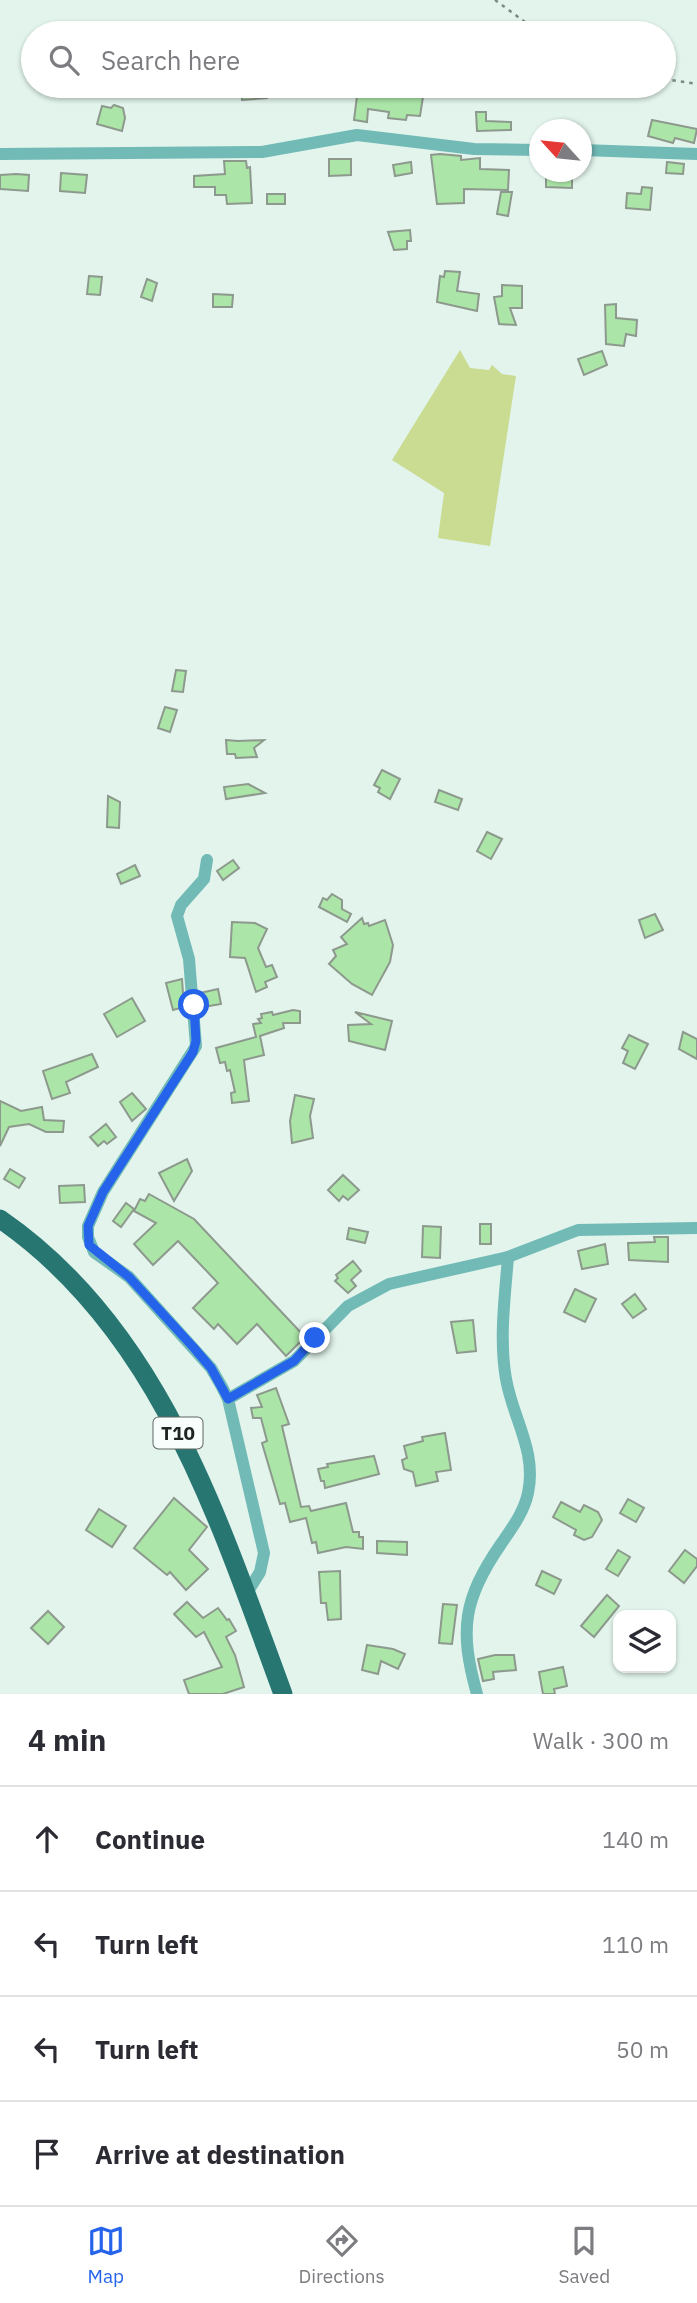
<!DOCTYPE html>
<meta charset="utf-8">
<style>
body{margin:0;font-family:"IBM Plex Sans",sans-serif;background:#f2f2f3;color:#2b2b33}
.controls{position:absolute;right:21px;bottom:21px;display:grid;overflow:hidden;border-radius:14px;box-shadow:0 2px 5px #0004}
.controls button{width:63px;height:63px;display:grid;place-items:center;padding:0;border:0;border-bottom:2px solid #e1e1e2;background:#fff;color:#2b2b33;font:35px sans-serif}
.compass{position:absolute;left:529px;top:119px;width:63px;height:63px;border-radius:50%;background:#fff;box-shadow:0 2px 5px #0004;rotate:297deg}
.stop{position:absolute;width:21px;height:21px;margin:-16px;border:5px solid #2563eb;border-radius:50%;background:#fff}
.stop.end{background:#2563eb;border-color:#fff;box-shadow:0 2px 7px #0008}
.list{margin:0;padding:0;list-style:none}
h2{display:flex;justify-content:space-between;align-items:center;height:91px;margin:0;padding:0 28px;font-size:30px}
h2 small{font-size:23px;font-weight:400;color:#7c7c81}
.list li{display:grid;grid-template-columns:46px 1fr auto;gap:21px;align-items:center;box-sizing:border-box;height:105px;padding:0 28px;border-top:2px solid #e1e1e2}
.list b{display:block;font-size:26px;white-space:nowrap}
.list em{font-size:23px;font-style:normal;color:#7c7c81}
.icon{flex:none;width:38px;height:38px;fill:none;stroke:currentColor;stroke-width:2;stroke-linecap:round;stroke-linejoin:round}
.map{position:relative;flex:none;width:697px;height:1694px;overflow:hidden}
.search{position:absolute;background:#fff;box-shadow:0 2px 5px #0004;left:21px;right:21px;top:21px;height:77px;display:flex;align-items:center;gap:18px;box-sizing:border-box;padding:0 24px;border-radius:38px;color:#7c7c81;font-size:26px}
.sheet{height:511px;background:#fff}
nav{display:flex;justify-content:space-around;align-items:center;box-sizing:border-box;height:98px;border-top:2px solid #e1e1e2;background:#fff;font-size:19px;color:#7c7c81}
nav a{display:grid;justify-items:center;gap:4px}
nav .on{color:#2563eb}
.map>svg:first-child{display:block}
.green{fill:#c9dc91}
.building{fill:#abe6a8;stroke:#8d998c;stroke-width:2}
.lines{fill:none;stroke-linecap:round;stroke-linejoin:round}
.path{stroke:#7d8a84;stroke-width:2.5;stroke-dasharray:3.5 5;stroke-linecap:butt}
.minor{stroke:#71bab6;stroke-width:12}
.trunk{stroke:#287672;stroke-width:19}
.route{stroke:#2563eb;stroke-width:9}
.labels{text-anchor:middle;stroke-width:5;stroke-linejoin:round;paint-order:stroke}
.shield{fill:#f7fefb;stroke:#5e6562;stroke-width:2}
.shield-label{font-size:19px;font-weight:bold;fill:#1d2421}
</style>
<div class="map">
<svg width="697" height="1694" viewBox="0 0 697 1694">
<rect width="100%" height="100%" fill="#e2f4ec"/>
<!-- green -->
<polygon class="green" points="460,350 470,368 489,370 492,365 502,374 516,376 490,546 438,538 444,493 392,460"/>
<!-- building -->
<g class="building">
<polygon points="241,86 266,86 267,98 242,100"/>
<polygon points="380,91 423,97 420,116 407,115 406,120 388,118 389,112 368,109 367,122 354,120 357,96 372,97 373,93 379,94"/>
<polygon points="114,105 123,108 125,118 122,131 97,124 102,106 111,108"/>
<polygon points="476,112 486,112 486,121 511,122 511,130 477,131"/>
<polygon points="652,120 697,129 694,143 675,138 673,143 648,136"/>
<polygon points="440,154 461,156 461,160 480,158 480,169 509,170 508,190 464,189 464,203 437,204 431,155"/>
<polygon points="329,159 351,159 351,175 329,176"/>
<polygon points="224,161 246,161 247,168 250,167 252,203 227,204 226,195 215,195 215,187 194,187 194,176 225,174"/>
<polygon points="411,162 412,173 395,176 393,165"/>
<polygon points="667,162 684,164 683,174 666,173"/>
<polygon points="546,172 568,172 572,174 572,188 546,187"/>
<polygon points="61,173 87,175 85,193 60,191"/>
<polygon points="16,174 29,175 28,191 0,189 0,175"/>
<polygon points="642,187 652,188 650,210 626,208 627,193 641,194"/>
<polygon points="501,192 512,192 508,216 497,214"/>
<rect x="267" y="194" width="18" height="10"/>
<polygon points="410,230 411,241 407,241 407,249 394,250 388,232"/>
<polygon points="445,271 460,272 457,291 479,294 477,311 437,302 440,276 444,277"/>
<polygon points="89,276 102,277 100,295 87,294"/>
<polygon points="147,279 157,283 152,301 141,297"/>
<polygon points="502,285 522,286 522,308 510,308 516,325 499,324 494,297 502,296"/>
<polygon points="213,294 233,295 232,307 213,307"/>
<polygon points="616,304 616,318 637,320 636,336 626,334 624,346 606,344 605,305"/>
<polygon points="602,351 607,365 584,375 578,359"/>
<polygon points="176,670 186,671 183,692 172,691"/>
<polygon points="165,707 177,710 170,732 158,728"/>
<polygon points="226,740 238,741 264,740 254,748 257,757 236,758 235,754 227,754"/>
<polygon points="382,770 400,779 390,799 378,792 380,788 374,785"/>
<polygon points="248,784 265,793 226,799 224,787"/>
<polygon points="439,790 462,799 458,810 435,802"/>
<polygon points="108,796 120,802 119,828 107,827"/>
<polygon points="487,832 502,839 491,859 477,851"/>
<polygon points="233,860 239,868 223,880 217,871"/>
<polygon points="135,865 140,876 121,884 117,874"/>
<polygon points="332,894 342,900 342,909 351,914 347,922 319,907 323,898 327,900"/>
<polygon points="655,914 663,930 645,938 639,920"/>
<polygon points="362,918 364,924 368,923 369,926 385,920 393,945 390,962 372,995 352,984 329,964 336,956 333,950 347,944 341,937"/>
<polygon points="232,922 255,923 267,929 258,948 266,967 272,965 277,977 265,982 267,987 256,992 245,958 230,957"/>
<polygon points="182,979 184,1007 173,1010 166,983"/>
<polygon points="218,989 221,1004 203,1007 200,993"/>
<polygon points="132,998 145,1021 117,1037 104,1014"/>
<polygon points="293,1010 300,1011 300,1023 283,1023 284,1028 260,1036 264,1055 244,1060 249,1101 232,1103 231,1093 235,1092 230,1070 227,1071 225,1062 220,1063 216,1048 256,1037 253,1024 261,1023 258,1019 262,1018 261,1014 272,1012 273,1015"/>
<polygon points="355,1012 392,1021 385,1050 349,1041 348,1025 371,1024"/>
<polygon points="683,1032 697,1039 697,1059 679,1049"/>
<polygon points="629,1035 648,1044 635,1069 623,1063 628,1051 622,1048"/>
<polygon points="92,1054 98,1067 66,1082 70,1093 52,1099 43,1071"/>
<polygon points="132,1093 146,1109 132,1121 120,1102"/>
<polygon points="295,1095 314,1099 310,1116 313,1138 292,1143 290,1121"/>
<polygon points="0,1101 21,1111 42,1107 44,1120 64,1121 63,1132 46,1132 29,1124 9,1127 0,1146"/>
<polygon points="106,1124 116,1137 107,1144 104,1141 98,1146 90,1137"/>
<polygon points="187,1159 192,1171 174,1201 159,1173"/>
<polygon points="10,1169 25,1178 19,1188 4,1179"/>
<polygon points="343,1175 359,1190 348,1200 343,1196 339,1201 328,1190"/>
<polygon points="84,1185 85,1202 60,1203 59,1186"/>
<polygon points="149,1194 194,1219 305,1337 286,1356 257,1324 237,1344 218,1324 214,1329 193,1308 218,1283 178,1241 153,1265 134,1244 156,1223 134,1211 140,1199 145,1201"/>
<polygon points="126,1203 134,1209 121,1227 113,1221"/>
<rect x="480" y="1224" width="11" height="20"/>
<polygon points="423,1226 441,1227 440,1258 422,1257"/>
<polygon points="349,1228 368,1232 365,1243 347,1239"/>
<polygon points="654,1237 668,1237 668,1262 629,1260 628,1243 655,1242"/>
<polygon points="605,1244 608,1264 582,1269 578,1251"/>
<polygon points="353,1261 361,1271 351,1280 356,1286 348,1293 335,1281 338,1278 336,1275"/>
<polygon points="575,1289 596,1299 585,1322 564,1312"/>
<polygon points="635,1294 646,1309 633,1318 622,1304"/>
<polygon points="473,1320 476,1351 457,1353 451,1322"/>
<polygon points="276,1388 289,1424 282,1426 301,1507 309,1506 311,1511 346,1503 353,1532 359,1532 359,1537 363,1537 363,1549 346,1547 318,1553 316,1542 312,1543 306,1518 290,1522 285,1503 280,1504 262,1443 267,1441 261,1418 253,1418 251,1408 262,1407 257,1395"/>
<polygon points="445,1433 451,1470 436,1472 438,1481 416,1486 413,1472 404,1469 402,1460 407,1458 404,1446 423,1441 422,1437"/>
<polygon points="374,1456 379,1474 325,1488 324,1481 321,1481 318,1469 328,1467 327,1464"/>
<polygon points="174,1498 207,1527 189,1550 208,1569 186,1590 170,1572 167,1575 134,1548"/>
<polygon points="628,1499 644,1508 636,1522 620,1513"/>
<polygon points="561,1502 580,1512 584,1505 598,1512 602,1520 592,1537 584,1540 574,1535 576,1530 553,1517"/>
<polygon points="99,1509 126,1526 112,1547 86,1530"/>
<polygon points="377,1541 407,1542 407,1555 377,1553"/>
<polygon points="618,1550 630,1557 618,1576 606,1569"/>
<polygon points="685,1550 697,1559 697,1566 684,1583 669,1571"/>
<polygon points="340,1571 341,1619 328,1620 326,1603 321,1603 319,1572"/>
<polygon points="542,1571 561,1580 554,1594 536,1585"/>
<polygon points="607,1595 619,1606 594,1637 581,1626"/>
<polygon points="187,1602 203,1618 218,1608 227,1620 229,1619 236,1631 226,1637 235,1655 244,1687 223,1694 189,1694 184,1680 222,1667 204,1632 196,1637 174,1614"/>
<polygon points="443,1604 457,1605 452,1644 439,1643"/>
<polygon points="48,1611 64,1627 48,1644 31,1628"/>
<polygon points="367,1645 393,1649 405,1654 398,1669 381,1661 378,1674 362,1670"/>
<polygon points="495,1655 514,1655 516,1670 493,1672 494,1679 483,1681 478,1659"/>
<polygon points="563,1667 567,1686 554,1689 555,1694 543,1694 539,1672"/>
</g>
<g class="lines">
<!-- path -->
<g class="path">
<polyline points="495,0 540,33"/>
<polyline points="664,79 697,84"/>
</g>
<!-- minor -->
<g class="minor">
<polyline points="582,150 697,154"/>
<polyline points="0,154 262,152 357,135 474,149 540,150"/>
<polyline points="207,860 204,879 181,905 177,916 189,959 196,1046 103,1192 88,1226 88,1237 94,1252 129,1277 211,1368 222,1387 228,1399 264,1553 260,1572 247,1593"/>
<polyline points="228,1399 294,1361 348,1306 389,1284 508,1257 578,1230 697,1228"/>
<path d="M477 1694C459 1630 463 1599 501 1544 512 1528 524 1512 528 1493 537 1451 513 1419 506 1379 499 1339 505 1296 508 1257"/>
</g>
<!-- trunk -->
<path class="trunk" d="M0 1219C160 1329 219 1521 283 1694"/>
</g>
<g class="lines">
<!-- route -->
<polyline class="route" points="194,1005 196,1041 193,1052 103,1192 88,1226 89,1245 129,1277 194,1348 211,1368 228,1399 294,1361 315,1338"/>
</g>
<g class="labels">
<!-- shield labels -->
<rect class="shield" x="153.5" y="1417.5" width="49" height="31" rx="5"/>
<g class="shield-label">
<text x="178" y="1440">T10</text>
</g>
</g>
</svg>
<div class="controls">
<button><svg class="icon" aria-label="layers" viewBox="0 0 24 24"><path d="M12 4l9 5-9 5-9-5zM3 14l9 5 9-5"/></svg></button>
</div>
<svg class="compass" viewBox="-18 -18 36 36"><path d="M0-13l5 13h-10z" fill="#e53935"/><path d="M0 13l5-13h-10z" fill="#7c7c81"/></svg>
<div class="stop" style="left:194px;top:1005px"></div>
<div class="stop end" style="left:315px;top:1338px"></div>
<div class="search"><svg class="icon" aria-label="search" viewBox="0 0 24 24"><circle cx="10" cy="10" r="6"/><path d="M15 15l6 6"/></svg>Search here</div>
</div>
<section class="sheet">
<h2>4 min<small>Walk · 300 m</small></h2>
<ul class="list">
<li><svg class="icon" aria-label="ahead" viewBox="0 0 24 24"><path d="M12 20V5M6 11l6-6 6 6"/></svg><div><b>Continue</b></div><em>140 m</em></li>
<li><svg class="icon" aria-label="left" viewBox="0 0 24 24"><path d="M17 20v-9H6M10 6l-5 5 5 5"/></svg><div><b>Turn left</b></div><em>110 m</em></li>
<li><svg class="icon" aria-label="left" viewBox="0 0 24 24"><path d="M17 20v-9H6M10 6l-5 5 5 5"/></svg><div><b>Turn left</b></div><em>50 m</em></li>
<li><svg class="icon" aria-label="arrive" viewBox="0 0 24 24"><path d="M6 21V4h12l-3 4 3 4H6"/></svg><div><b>Arrive at destination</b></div></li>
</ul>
</section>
<nav>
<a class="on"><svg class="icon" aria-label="map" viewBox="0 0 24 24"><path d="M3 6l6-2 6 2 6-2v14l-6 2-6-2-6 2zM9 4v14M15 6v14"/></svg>Map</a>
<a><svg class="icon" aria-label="directions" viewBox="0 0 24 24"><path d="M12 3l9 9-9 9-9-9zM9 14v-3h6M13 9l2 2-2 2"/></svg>Directions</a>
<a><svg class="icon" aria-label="saved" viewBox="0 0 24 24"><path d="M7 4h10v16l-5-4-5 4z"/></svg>Saved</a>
</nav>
